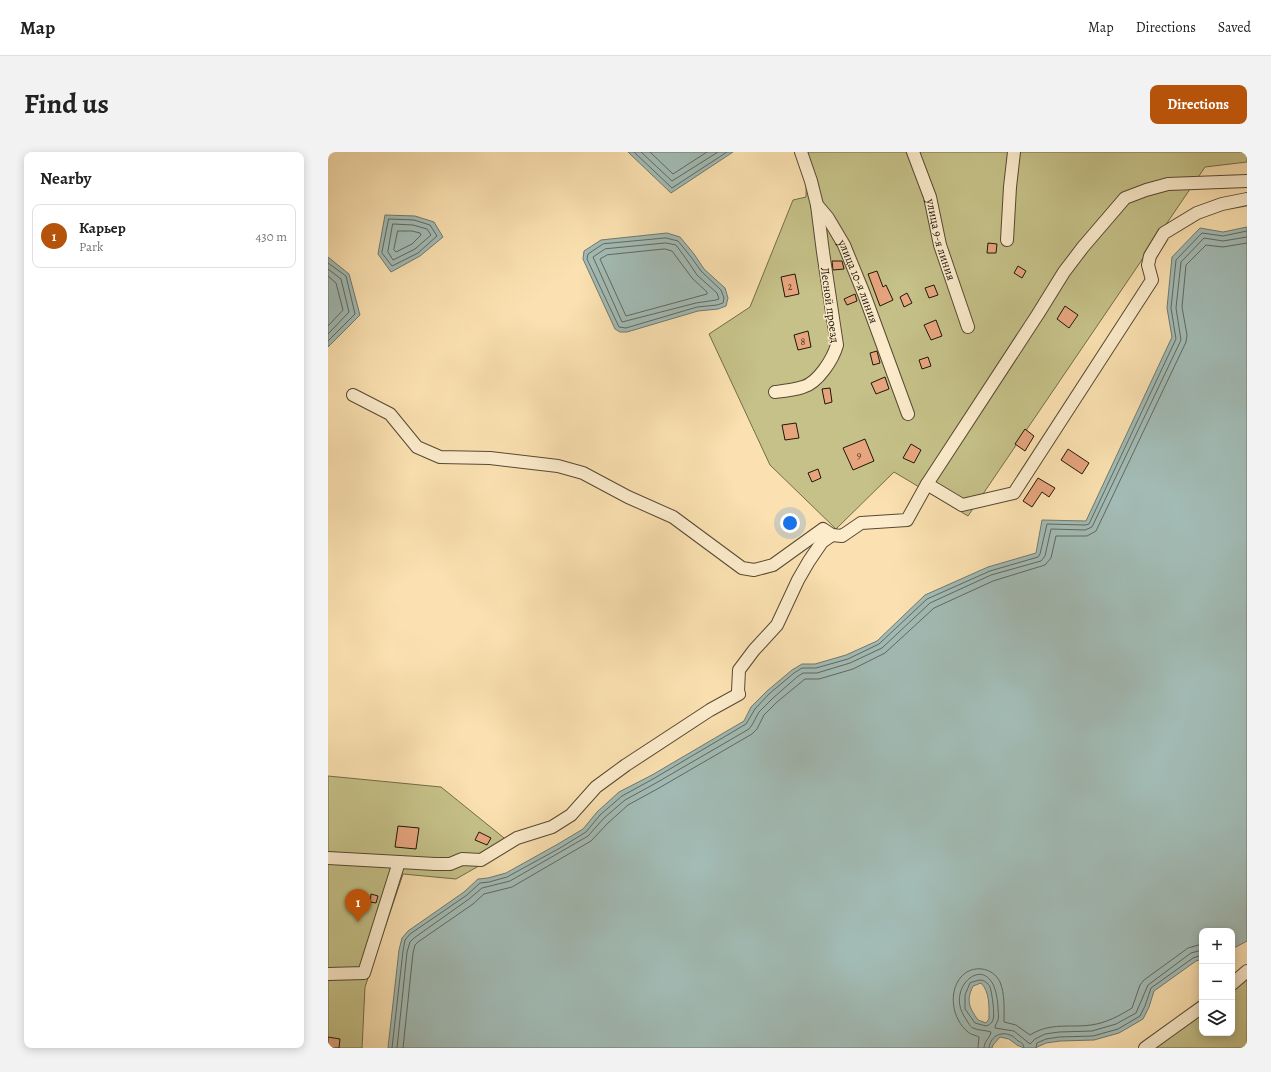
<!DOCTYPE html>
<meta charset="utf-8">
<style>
body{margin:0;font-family:Alegreya,serif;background:#f2f2f2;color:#222}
.controls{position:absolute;right:12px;bottom:12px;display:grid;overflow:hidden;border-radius:8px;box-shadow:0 2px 10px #0003}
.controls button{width:36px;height:36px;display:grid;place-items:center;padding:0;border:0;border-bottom:1px solid #e0e0e0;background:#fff;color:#222;font:20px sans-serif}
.you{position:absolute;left:462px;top:371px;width:14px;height:14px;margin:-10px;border:3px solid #fff;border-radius:50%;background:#1a73e8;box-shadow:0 0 0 6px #1a73e833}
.badge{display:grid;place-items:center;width:26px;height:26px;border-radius:50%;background:#b45309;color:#fff;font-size:13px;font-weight:700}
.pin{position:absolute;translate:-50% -33px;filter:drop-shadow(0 1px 2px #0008)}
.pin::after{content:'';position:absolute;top:21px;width:14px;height:12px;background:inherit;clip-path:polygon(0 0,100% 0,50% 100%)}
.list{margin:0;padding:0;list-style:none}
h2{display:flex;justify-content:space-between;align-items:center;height:52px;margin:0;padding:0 16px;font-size:17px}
h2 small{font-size:13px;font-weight:400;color:#767676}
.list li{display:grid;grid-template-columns:26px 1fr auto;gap:12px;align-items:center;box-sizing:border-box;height:64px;margin:0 8px 8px;padding:0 8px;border:1px solid #e0e0e0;border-radius:8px}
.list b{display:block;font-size:15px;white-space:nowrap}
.list p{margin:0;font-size:13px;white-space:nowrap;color:#767676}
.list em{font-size:13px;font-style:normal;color:#767676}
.icon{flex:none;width:22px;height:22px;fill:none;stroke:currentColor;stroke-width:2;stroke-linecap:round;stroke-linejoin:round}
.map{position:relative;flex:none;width:919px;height:896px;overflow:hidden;border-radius:8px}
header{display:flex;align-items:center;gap:24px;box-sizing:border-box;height:56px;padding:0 20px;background:#fff;border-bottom:1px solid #e0e0e0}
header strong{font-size:19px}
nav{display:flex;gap:22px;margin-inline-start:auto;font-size:14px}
.intro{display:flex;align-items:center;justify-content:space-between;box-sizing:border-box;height:96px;padding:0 24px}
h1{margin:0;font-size:28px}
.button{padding:10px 18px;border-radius:8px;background:#b45309;color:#fff;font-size:14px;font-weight:700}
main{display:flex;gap:24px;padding:0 24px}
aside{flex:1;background:#fff;border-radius:8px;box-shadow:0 2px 10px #0003}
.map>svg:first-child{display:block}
.green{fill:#c5c188;stroke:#726c49}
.water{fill:#a2bbb5;stroke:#6e7971;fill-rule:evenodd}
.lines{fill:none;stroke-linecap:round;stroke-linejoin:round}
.shore{stroke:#616860;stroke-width:1}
.building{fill:#e7a57e;stroke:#20160a}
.minor-casing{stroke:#574934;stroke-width:14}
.minor{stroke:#fceccc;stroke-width:12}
.labels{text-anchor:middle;stroke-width:3;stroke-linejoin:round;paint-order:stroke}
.number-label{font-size:10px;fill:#523a27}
.street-label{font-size:12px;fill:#20160a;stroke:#fceccc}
</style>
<header>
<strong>Map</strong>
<nav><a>Map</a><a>Directions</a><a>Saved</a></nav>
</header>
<div class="intro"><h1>Find us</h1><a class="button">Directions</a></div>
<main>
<aside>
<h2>Nearby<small></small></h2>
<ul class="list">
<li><span class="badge">1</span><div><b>Карьер</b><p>Park</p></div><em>430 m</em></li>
</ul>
</aside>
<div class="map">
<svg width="919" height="896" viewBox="0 0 919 896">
<rect width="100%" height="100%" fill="#fbe1b1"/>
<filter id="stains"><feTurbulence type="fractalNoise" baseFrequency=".005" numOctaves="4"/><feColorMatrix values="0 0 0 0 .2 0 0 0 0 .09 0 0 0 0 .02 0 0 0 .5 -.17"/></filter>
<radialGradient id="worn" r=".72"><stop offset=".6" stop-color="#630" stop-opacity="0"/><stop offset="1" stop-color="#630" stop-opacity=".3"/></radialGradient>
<!-- green -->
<g class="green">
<polygon points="479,0 919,0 919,10 877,15 640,364 566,320 508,377 442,313 381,182 422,155 465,48 478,45"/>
<polygon points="0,624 113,635 186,694 128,727 75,722 37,835 34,896 0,896"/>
<polygon points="919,828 919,896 825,896 874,861 874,881 904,881 904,840"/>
</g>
<!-- water -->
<g class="water">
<polygon points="300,0 405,0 343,41"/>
<polygon points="57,63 87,64 106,70 115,85 92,104 63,120 50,102"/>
<path d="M919 75V789L904 797V779H874V807L868 809 826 839 821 855 815 867 791 881 766 888 732 889 718 891 707 896H696L689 893 681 887 672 885 665 893 664 896H60L71 798 74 786 80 779 136 740 150 727 160 726 178 721 230 692 255 677 269 660 291 640 324 623 416 569 423 555 439 539 464 518 474 512H487L518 503 549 489 597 443 660 415 708 401 714 368 758 369 844 185 839 156 844 105 872 76 895 80ZM653 831C662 840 661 855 661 867L658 871 650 868C641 855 638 849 645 834Z"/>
<polygon points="339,81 352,85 366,102 376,117 397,136 400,146 398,154 390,157 370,159 299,180 292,180 287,177 255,107 256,99 273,88"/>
<polygon points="0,105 21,122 32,163 0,195"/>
</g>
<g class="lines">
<!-- shore -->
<g class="shore">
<polyline points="306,0 344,36 399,0"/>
<polyline points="313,0 344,29 390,0"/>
<polyline points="322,0 345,22 379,0"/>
<polygon points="61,67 86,68 102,73 109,84 90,101 64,114 54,101"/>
<polygon points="65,72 85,73 99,77 103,83 87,97 65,108 60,100"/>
<polygon points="70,79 84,79 92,81 93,83 84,92 68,100 66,98"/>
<polygon points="338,86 350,89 363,105 373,119 393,138 396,146 395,151 389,153 369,155 298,176 291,175 259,107 260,102 275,92"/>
<polygon points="338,91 348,93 359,108 369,123 389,141 391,147 388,148 368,151 294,170 265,105 277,97"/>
<polygon points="337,97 344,99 364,126 379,140 379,142 298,164 272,107 279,103"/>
<polyline points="0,111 18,124 27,162 0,189"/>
<polyline points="0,117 13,127 21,160 0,182"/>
<polyline points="0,124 8,131 15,158 0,174"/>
<path d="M652 828C656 828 660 831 662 835 664 841 667 862 665 868 664 871 661 873 658 874L647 871 637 857V843L642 831Z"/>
<polyline points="64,896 75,799 77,788 82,782 139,743 152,731 161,730 179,725 232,696 258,680 272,663 294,644 325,627 418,572 427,557 441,542 466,521 474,516 488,516 520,507 551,492 599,447 662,419 710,405 712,402 719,372 757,373 761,372 848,187 843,156 848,108 874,81 895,84 919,79"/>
<polyline points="69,896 79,800 82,790 86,786 141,747 154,736 182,729 260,684 276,666 297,648 328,631 421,577 424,573 431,560 445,546 469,525 475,521 489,521 522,511 554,496 602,451 663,423 713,409 717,404 723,377 757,378 764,375 853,188 848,156 853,110 876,86 895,89 919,85"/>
<polyline points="75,896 85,801 87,793 90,790 145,752 156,742 184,735 263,689 280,671 300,653 331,636 424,582 429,577 436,563 449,550 477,527 491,527 525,517 557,501 606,456 665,429 717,413 723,406 728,384 759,384 768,379 858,190 859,183 854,155 858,113 878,93 895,95 919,91"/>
<path d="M650 896 651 885C648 883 643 883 640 880 624 867 620 840 633 825 644 812 665 815 672 830 677 842 676 857 676 870L688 873 702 883C723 870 741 876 763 873 778 871 791 864 804 856L812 833 816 828 860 796 874 792"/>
<path d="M656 896C656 889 662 886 663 880 658 878 651 879 645 876 641 874 639 868 636 864 616 832 667 793 670 856 670 860 671 864 670 868 669 871 667 873 667 876L686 879 702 892 707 887 717 882 731 880 764 879 788 872 808 861 820 833 863 801 874 798"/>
<path d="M661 896C662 885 672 879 682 883 685 884 688 887 690 889 694 891 695 891 696 896"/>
<polyline points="708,896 709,891 718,887 731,885 765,884 790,877 812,864 817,854 823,836 865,806 874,803"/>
</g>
</g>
<!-- building -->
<g class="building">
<polygon points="660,91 669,92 668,101 659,101"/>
<polygon points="504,109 514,109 516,117 505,118"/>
<polygon points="690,114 698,119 694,126 686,121"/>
<polygon points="549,119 555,135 558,133 565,148 552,154 540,122"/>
<polygon points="467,122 471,142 457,145 453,125"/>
<polygon points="606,133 610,143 601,146 597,136"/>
<polygon points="579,141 584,151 576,155 572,145"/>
<polygon points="527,142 529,149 519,153 516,147"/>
<polygon points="737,154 750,163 741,176 729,167"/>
<polygon points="608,168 614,184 603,188 596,173"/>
<polygon points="480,179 483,195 470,198 466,183"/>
<polygon points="549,199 552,211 545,213 542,201"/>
<polygon points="600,205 603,214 594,217 591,208"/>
<polygon points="557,225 561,237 548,242 543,231"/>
<polygon points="502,236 504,250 497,252 494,237"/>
<polygon points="468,271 471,286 457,288 454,273"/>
<polygon points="697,277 706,284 697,299 687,292"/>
<polygon points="537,287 546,309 525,318 515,296"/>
<polygon points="583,292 593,298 586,311 575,306"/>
<polygon points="740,297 761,311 754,322 733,308"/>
<polygon points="490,317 493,326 484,330 480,321"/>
<polygon points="710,326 727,336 721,345 714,340 704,355 695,349"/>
<polygon points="70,674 91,676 88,697 67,695"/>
<polygon points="151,680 163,686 159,693 147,688"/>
<polygon points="43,742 50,744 48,751 42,750"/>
<polygon points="0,885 12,887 11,896 0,896"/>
</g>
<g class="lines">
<!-- minor casing -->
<g class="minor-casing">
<g id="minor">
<path id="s1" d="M473 0 483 29 489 53 500 66 516 93 536 142 580 262"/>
<path id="s2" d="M585 0 602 45 612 93 640 175"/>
<polyline points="679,88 682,35 686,0"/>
<path d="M447 240C456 239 466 238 475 235 490 231 505 207 509 193L495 100 489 53"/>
<polyline points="25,243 62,262 89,295 112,305 162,306 230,314 255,321 300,345 345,365 414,416 426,418 445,413 495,377 504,383 514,384 533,371 579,368 599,332 634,353 686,341 824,128 820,113 822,104 836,81 869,61 894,52 919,47"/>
<polyline points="599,332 710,162 736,120 755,95 797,46 818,38 840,32 919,29"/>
<polyline points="0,706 107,712 122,712 134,707 153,708 189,686 224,675 243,663 268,635 298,613 382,558 411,542 410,539 411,518 426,498 449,473 470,428 481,409 494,390 504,383"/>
<polyline points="0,822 36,821 71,710"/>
<polyline points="904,832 919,819"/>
<polyline points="817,896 874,855"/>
</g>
</g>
<!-- minor -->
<use href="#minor" class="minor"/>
</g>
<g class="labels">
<!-- number labels -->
<g class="number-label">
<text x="462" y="138">2</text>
<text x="475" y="193">8</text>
<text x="531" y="306">9</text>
</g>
<!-- street labels -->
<g class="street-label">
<text dy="4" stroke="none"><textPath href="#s2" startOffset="92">улица 9-я линия</textPath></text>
<text dy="4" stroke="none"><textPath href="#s1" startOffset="143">улица 10-я линия</textPath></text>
<text transform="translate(502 153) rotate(82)" y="4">Лесной проезд</text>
</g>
</g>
<rect width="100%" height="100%" filter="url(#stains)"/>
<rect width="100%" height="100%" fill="url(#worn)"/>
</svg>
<div class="controls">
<button>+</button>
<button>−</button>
<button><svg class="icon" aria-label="layers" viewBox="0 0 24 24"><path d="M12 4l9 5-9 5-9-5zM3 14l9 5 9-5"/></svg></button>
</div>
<div class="you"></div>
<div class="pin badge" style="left:30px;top:770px">1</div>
</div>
</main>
